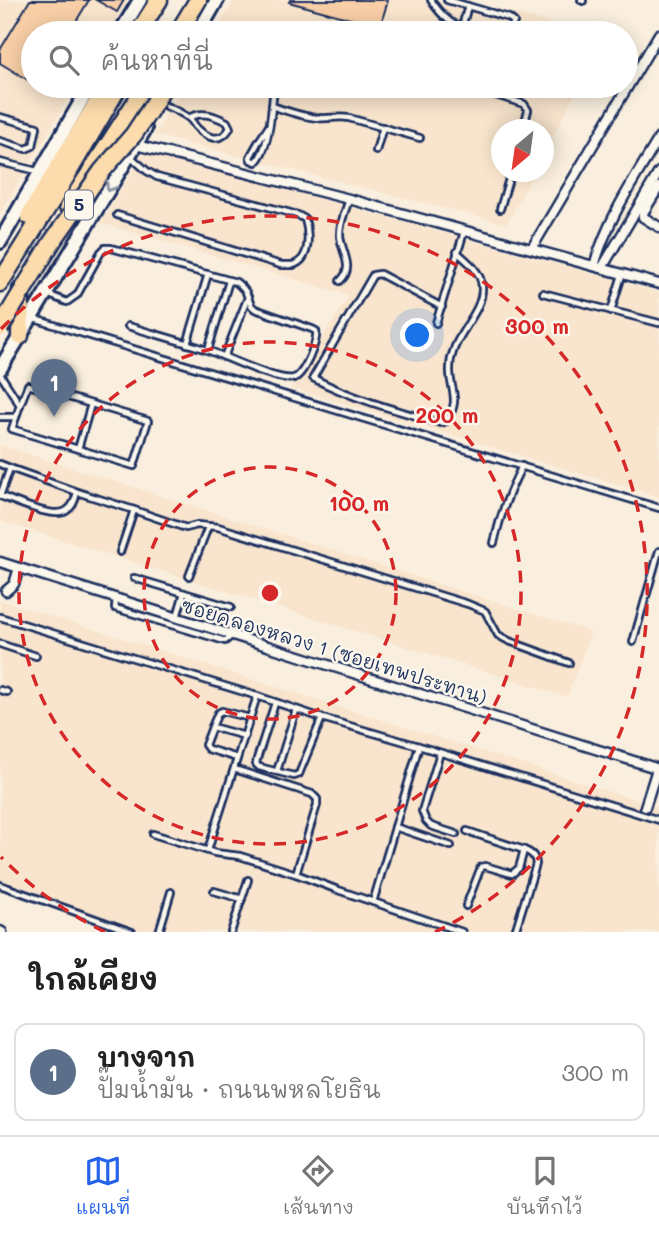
<!DOCTYPE html>
<html lang="th">
<meta charset="utf-8">
<style>
body{margin:0;font-family:Mali,"Playpen Sans Thai",sans-serif;background:#f2f2f2;color:#222}
.compass{position:absolute;left:491px;top:119px;width:63px;height:63px;border-radius:50%;background:#fff;box-shadow:0 4px 18px #0003;rotate:209deg}
.you{position:absolute;left:418px;top:336px;width:24px;height:24px;margin:-18px;border:5px solid #fff;border-radius:50%;background:#1a73e8;box-shadow:0 0 0 10px #1a73e833}
.badge{display:grid;place-items:center;width:46px;height:46px;border-radius:50%;background:#2563eb;color:#fff;font-size:23px;font-weight:700}
.pin{position:absolute;translate:-50% -58px;filter:drop-shadow(0 2px 4px #0008)}
.pin::after{content:'';position:absolute;top:37px;width:24px;height:21px;background:inherit;clip-path:polygon(0 0,100% 0,50% 100%)}
.list{margin:0;padding:0;list-style:none}
h2{display:flex;justify-content:space-between;align-items:center;height:91px;margin:0;padding:0 28px;font-size:30px}
h2 small{font-size:23px;font-weight:400;color:#767676}
.list li{display:grid;grid-template-columns:46px 1fr auto;gap:21px;align-items:center;box-sizing:border-box;height:98px;margin:0 14px 14px;padding:0 14px;border:2px solid #e0e0e0;border-radius:14px}
.list b{display:block;font-size:26px;white-space:nowrap}
.list p{margin:0;font-size:23px;white-space:nowrap;color:#767676}
.list em{font-size:23px;font-style:normal;color:#767676}
.icon{flex:none;width:38px;height:38px;fill:none;stroke:currentColor;stroke-width:2;stroke-linecap:round;stroke-linejoin:round}
.map{position:relative;flex:none;width:659px;height:932px;overflow:hidden}
.search{position:absolute;background:#fff;box-shadow:0 4px 18px #0003;left:21px;right:21px;top:21px;height:77px;display:flex;align-items:center;gap:18px;box-sizing:border-box;padding:0 24px;border-radius:38px;color:#767676;font-size:26px}
.sheet{height:203px;background:#fff}
nav{display:flex;justify-content:space-around;align-items:center;box-sizing:border-box;height:98px;border-top:2px solid #e0e0e0;background:#fff;font-size:19px;color:#767676}
nav a{display:grid;justify-items:center;gap:4px}
nav .on{color:#2563eb}
.map>svg:first-child{display:block}
.built{fill:#f9e5cd}
.building{fill:#f7cea6;stroke:#1b2f5e;stroke-width:2}
.lines{fill:none;stroke-linecap:round;stroke-linejoin:round}
.lane-casing{stroke:#1b2f5e;stroke-width:10}
.street-casing{stroke:#1b2f5e;stroke-width:13}
.secondary-casing{stroke:#1b2f5e;stroke-width:18}
.highway-casing{stroke:#1b2f5e;stroke-width:21}
.lane{stroke:#fbf7ec;stroke-width:4.5}
.street{stroke:#fbf7ec;stroke-width:8}
.secondary{stroke:#fbf7ec;stroke-width:12}
.highway{stroke:#fcdcac;stroke-width:16}
.highway-bridge-casing{stroke:#1b2f5e;stroke-width:21;stroke-linecap:butt}
.highway-bridge{stroke:#fcdcac;stroke-width:16}
.oneway{stroke:#8b93a5}
.ring{fill:none;stroke:#d62828;stroke-width:3.5;stroke-dasharray:12 9}
.labels{text-anchor:middle;stroke-width:5;stroke-linejoin:round;paint-order:stroke}
.shield{fill:#fbf7ec;stroke:#5e6b89;stroke-width:2}
.shield-label{font-size:18px;font-weight:bold;fill:#1b2f5e}
.street-label{font-size:19px;fill:#1b2f5e;stroke:#fbf7ec}
.centre{fill:#d62828;stroke:#fbf7ec;stroke-width:3.5}
.ring-label{font-size:21px;text-anchor:middle;font-weight:bold;fill:#d62828;stroke:#fbf7ec;stroke-width:5;stroke-linejoin:round;paint-order:stroke}
</style>
<div class="map">
<svg width="659" height="932" viewBox="0 0 659 932">
<rect width="100%" height="100%" fill="#faefde"/>
<filter id="ink" filterUnits="userSpaceOnUse"><feTurbulence type="fractalNoise" baseFrequency=".0143" numOctaves="2"/><feDisplacementMap in="SourceGraphic" scale="14" xChannelSelector="R" yChannelSelector="G"/><feConvolveMatrix kernelMatrix="1 2 1 2 8 2 1 2 1" color-interpolation-filters="sRGB"/></filter>
<g filter="url(#ink)">
<!-- built -->
<g class="built">
<polygon points="0,0 128,0 108,33 33,33 33,86 76,86 0,214"/>
<polygon points="234,0 460,0 590,33 215,33"/>
<polygon points="183,86 579,86 544,154 544,130 502,130 502,172 534,172 507,224 154,135"/>
<polygon points="145,151 659,292 659,497 292,388 349,295 100,223"/>
<polygon points="0,445 591,632 567,697 0,521"/>
<polygon points="0,600 659,807 659,932 140,932 0,883"/>
</g>
<!-- building -->
<g class="building">
<polygon points="30,0 89,0 69,33 33,33 33,83 0,63 0,50"/>
<polygon points="96,0 124,0 117,12"/>
<polygon points="290,0 388,0 380,27 289,2"/>
</g>
<g class="lines">
<!-- lane casing -->
<g class="lane-casing">
<g id="lane">
<path d="M431 0C441 16 453 27 472 33"/>
<polyline points="447,0 509,18 514,22 509,33"/>
<polyline points="581,0 583,1"/>
<polyline points="461,30 468,6"/>
<polyline points="467,86 524,104 528,110 523,130"/>
<polyline points="55,89 57,86"/>
<path d="M159 103C168 107 182 112 190 119 193 122 194 125 197 128 208 139 221 143 230 128L227 122C215 116 202 110 189 118"/>
<path d="M272 106C287 111 303 117 319 118 329 119 338 116 349 118L420 138"/>
<polyline points="0,117 37,127 33,146 26,149 0,141"/>
<path d="M269 126 259 141 250 157 251 160 256 162C270 148 272 105 274 86"/>
<polyline points="376,151 383,127"/>
<polyline points="0,162 37,171"/>
<polyline points="500,209 511,172"/>
<path d="M117 215 281 265C285 265 289 265 293 265 311 260 309 233 305 219L298 215 157 177 147 171 130 156"/>
<path d="M340 281C356 267 340 251 340 234 340 222 345 211 349 200"/>
<polyline points="543,293 659,323"/>
<path d="M47 294 67 302 77 295 101 252 105 248H111L236 282C241 286 246 290 248 297 250 303 250 305 255 309L312 329 316 331C318 341 304 375 294 378 279 383 223 355 207 350 181 341 154 334 128 326"/>
<path d="M442 307 380 274 373 275 313 378C353 399 398 411 441 423L446 421C462 399 449 390 450 368 450 363 451 357 453 352 459 330 483 311 482 287 481 271 468 262 457 252"/>
<polyline points="611,311 622,275"/>
<polyline points="31,318 659,508"/>
<polyline points="436,323 464,232"/>
<polyline points="187,344 208,274"/>
<polyline points="208,350 229,281"/>
<polyline points="224,357 248,297"/>
<polyline points="0,374 20,405 16,417 0,417"/>
<polyline points="16,417 12,429 134,466 148,421 28,385 20,405"/>
<polyline points="78,449 91,404"/>
<polyline points="0,464 10,468 0,496"/>
<polyline points="77,492 134,510 186,528 197,525 218,527 468,604 485,611 498,635 509,641 569,663"/>
<path d="M0 496C15 501 53 519 66 511 73 507 75 500 77 492L10 468"/>
<path d="M494 543C500 516 509 491 522 466"/>
<polyline points="120,552 134,510"/>
<polyline points="189,576 208,527"/>
<polyline points="134,578 231,607"/>
<polyline points="116,599 115,608 225,641 233,635"/>
<polyline points="0,617 257,696 322,718 419,746 659,820"/>
<polyline points="177,617 184,593"/>
<polyline points="633,642 659,551"/>
<polyline points="0,644 36,656"/>
<polyline points="0,690 7,692"/>
<polyline points="275,703 257,759 256,764 259,767 294,776 299,774 322,718"/>
<polyline points="212,727 218,713 222,711 250,718"/>
<polyline points="440,753 422,811 426,821 431,826 456,834"/>
<polyline points="237,758 208,749 205,745 212,727 245,736"/>
<polyline points="277,771 296,710"/>
<polyline points="395,827 451,846"/>
<path d="M467 831 524 850C532 853 535 856 536 864L515 932"/>
<polyline points="153,834 215,853 240,856 296,874 317,805 317,799 312,794 234,769"/>
<polyline points="208,850 257,696"/>
<polyline points="296,874 338,890 462,932"/>
<polyline points="0,885 132,932"/>
<polyline points="214,891 242,899"/>
<polyline points="373,902 419,746"/>
<polyline points="466,906 481,867 485,866 512,874 519,868 524,850"/>
<polyline points="159,932 171,892"/>
<polyline points="231,932 248,880"/>
</g>
</g>
<!-- street casing -->
<g class="street-casing">
<g id="street">
<polyline points="136,145 349,199 659,284"/>
<polyline points="659,187 643,213 643,217 659,227"/>
<polyline points="532,248 659,34"/>
<path d="M594 266C608 218 634 180 659 138"/>
<polyline points="602,268 659,172"/>
<polyline points="0,562 659,769"/>
<polyline points="6,591 14,584 19,568"/>
<polyline points="645,807 657,769"/>
<polyline points="0,931 2,932"/>
</g>
</g>
<!-- secondary casing -->
<g class="secondary-casing">
<g id="secondary">
<polyline points="120,33 140,0"/>
<polyline points="198,33 217,0"/>
<polyline points="0,242 90,86"/>
<polyline points="0,369 145,129"/>
</g>
</g>
<!-- highway casing -->
<g class="highway-casing">
<g id="highway">
<polyline points="138,33 159,0"/>
<polyline points="178,33 198,0"/>
<polyline points="68,207 146,86"/>
<polyline points="29,216 107,86"/>
<polyline points="0,283 54,197 119,86"/>
<polyline points="20,336 21,290"/>
</g>
</g>
<!-- lane -->
<use href="#lane" class="lane"/>
<!-- street -->
<use href="#street" class="street"/>
<!-- secondary -->
<use href="#secondary" class="secondary"/>
<!-- highway -->
<use href="#highway" class="highway"/>
<!-- highway-bridge casing -->
<g class="highway-bridge-casing">
<polyline id="highway-bridge" points="0,328 52,242 102,171 134,134 155,102 163,86"/>
</g>
<!-- highway-bridge -->
<use href="#highway-bridge" class="highway-bridge"/>
</g>
<!-- one-way arrows -->
<defs><path id="oneway-chevron" d="M-2-3.5L2.5 0L-2 3.5" fill="none" stroke-width="1.6" stroke-linecap="round" stroke-linejoin="round" transform="scale(1.75)"/></defs>
<use class="oneway" href="#oneway-chevron" transform="translate(110 187) rotate(122)"/>
</g>
<!-- distance rings -->
<g class="ring">
<circle cx="270" cy="593" r="126"/>
<circle cx="270" cy="593" r="251"/>
<path d="M105 932A377 377 0 0 1 1 857M1 329A377 377 0 1 1 435 932"/>
</g>
<g class="labels">
<!-- shield labels -->
<rect class="shield" x="65" y="190.5" width="28" height="29" rx="5"/>
<g class="shield-label">
<text x="79" y="211">5</text>
</g>
<!-- street labels -->
<g class="street-label">
<text transform="translate(334 651) rotate(17)" y="7">ซอยคลองหลวง 1 (ซอยเทพประทาน)</text>
</g>
</g>
<circle cx="270" cy="593" r="10" class="centre"/>
<g class="ring-label">
<text x="537" y="334">300 m</text>
<text x="447" y="423">200 m</text>
<text x="359" y="511">100 m</text>
</g>
</svg>
<svg class="compass" viewBox="-18 -18 36 36"><path d="M0-13l5 13h-10z" fill="#e53935"/><path d="M0 13l5-13h-10z" fill="#767676"/></svg>
<div class="you"></div>
<div class="pin badge" style="left:54px;top:417px;background:#5c6f8a">1</div>
<div class="search"><svg class="icon" aria-label="search" viewBox="0 0 24 24"><circle cx="10" cy="10" r="6"/><path d="M15 15l6 6"/></svg>ค้นหาที่นี่</div>
</div>
<section class="sheet">
<h2>ใกล้เคียง<small></small></h2>
<ul class="list">
<li><span class="badge" style="background:#5c6f8a">1</span><div><b>บางจาก</b><p>ปั๊มน้ำมัน · ถนนพหลโยธิน</p></div><em>300 m</em></li>
</ul>
</section>
<nav>
<a class="on"><svg class="icon" aria-label="map" viewBox="0 0 24 24"><path d="M3 6l6-2 6 2 6-2v14l-6 2-6-2-6 2zM9 4v14M15 6v14"/></svg>แผนที่</a>
<a><svg class="icon" aria-label="directions" viewBox="0 0 24 24"><path d="M12 3l9 9-9 9-9-9zM9 14v-3h6M13 9l2 2-2 2"/></svg>เส้นทาง</a>
<a><svg class="icon" aria-label="saved" viewBox="0 0 24 24"><path d="M7 4h10v16l-5-4-5 4z"/></svg>บันทึกไว้</a>
</nav>
